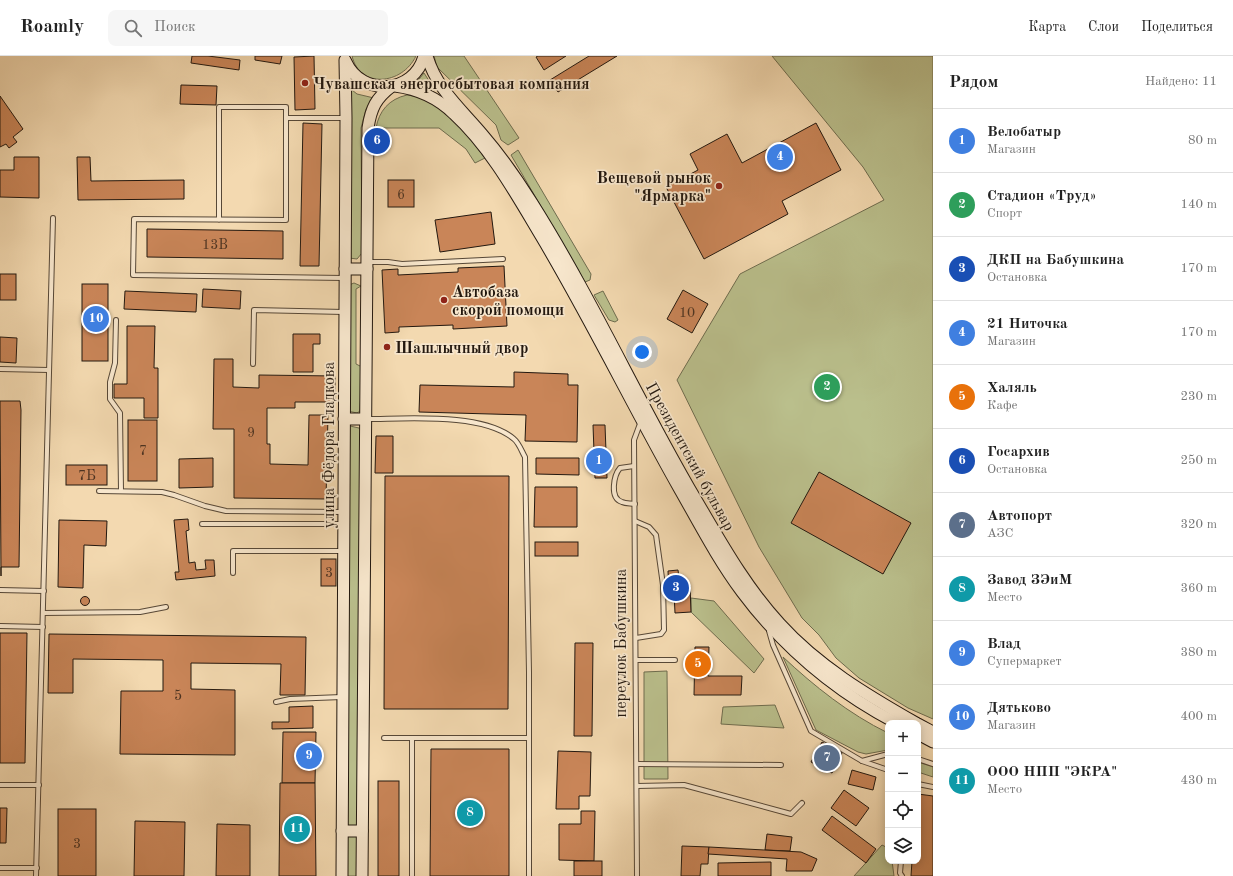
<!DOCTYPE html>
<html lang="ru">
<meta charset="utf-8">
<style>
body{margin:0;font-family:"Old Standard TT",serif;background:#f6f6f6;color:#222}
.controls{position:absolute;right:12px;bottom:12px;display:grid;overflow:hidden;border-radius:8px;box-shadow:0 2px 10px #0003}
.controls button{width:36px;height:36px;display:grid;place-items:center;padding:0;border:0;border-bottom:1px solid #e0e0e0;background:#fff;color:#222;font:20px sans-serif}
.you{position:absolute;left:642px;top:296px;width:14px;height:14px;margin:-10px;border:3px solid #fff;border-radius:50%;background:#1a73e8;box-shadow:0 0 0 6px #1a73e833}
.badge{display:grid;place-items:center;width:26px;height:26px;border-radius:50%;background:#7c3aed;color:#fff;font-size:13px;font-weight:700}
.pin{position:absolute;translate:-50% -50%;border:2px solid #fff;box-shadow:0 1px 4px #0006}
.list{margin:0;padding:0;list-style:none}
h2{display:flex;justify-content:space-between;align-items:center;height:52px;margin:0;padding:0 16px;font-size:17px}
h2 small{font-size:13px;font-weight:400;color:#767676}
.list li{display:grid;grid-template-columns:26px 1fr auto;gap:12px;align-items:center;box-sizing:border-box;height:64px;padding:0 16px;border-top:1px solid #e0e0e0}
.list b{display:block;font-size:15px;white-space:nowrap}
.list p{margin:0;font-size:13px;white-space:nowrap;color:#767676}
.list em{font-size:13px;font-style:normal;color:#767676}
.icon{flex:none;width:22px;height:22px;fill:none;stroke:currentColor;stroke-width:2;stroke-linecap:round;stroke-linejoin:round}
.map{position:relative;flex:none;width:933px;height:820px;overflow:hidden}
header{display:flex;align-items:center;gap:24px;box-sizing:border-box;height:56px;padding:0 20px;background:#fff;border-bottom:1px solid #e0e0e0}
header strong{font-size:19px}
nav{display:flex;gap:22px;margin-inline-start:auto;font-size:14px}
.search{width:280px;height:36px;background:#f6f6f6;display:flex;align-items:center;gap:10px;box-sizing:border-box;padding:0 14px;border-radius:8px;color:#767676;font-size:15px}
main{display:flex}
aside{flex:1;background:#fff}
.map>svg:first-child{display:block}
.green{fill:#babf8c;stroke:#6e6c4e}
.building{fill:#c98558;stroke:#23180f}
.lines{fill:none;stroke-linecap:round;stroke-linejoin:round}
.service-casing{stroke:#574837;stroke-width:6}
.secondary-casing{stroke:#23180f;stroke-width:13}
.service{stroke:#f7e6cc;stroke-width:4}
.secondary{stroke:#f7e6cc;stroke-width:11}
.poi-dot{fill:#8f2418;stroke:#f7e6cc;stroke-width:1.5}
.labels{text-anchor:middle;stroke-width:3.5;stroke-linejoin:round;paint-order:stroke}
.number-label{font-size:14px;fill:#4c3321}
.poi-label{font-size:16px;font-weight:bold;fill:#23180f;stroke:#f7e6cc;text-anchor:start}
.street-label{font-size:16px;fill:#23180f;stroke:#f7e6cc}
</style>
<header>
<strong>Roamly</strong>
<div class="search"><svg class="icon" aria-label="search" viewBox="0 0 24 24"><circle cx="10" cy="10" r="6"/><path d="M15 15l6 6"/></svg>Поиск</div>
<nav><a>Карта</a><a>Слои</a><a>Поделиться</a></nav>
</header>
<main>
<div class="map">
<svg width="933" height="820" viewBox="0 0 933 820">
<rect width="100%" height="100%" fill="#f3d9b0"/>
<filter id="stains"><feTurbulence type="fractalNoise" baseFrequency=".005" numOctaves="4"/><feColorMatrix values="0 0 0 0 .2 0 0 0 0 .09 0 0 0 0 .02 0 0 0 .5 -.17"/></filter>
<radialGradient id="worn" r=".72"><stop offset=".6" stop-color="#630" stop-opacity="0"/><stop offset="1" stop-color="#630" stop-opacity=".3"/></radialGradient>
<!-- green -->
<g class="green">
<path d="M352 0H416C402 29 360 33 352 0Z"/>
<polygon points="434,0 464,0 519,82 508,89 501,84 496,69 437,11"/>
<polygon points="772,0 933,0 933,663 908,652 859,622 836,602 819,579 802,562 759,491 677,324 740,218 884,144 863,111"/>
<polygon points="424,17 435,34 416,27"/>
<polygon points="347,30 357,38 374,42 366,53 361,72 362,197 357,203 349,202"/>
<path d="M407 39C444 43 464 75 485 102L475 107 466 93 439 72H376C379 55 389 43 407 39Z"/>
<polygon points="518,94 591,218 590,224 585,226 511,99"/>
<polygon points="354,227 361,230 356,233 356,308 362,311 360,355 357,357 348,355 349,229"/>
<polygon points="603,235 618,264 615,266 609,264 594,239"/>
<polygon points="350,370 359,372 362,377 357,820 344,820 347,373"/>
<polygon points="691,542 714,545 764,603 754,617 691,556"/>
<path d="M783 601C814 630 849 658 888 677V694L866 698 858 696 816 674Z"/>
<polygon points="667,615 668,723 644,723 644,616"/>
<polygon points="775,649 784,672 721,668 723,651"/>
<polygon points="918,706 933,711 933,721 918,716"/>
<polygon points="882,789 888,792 888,805 892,805 894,820 854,820"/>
</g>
<!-- building -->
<g class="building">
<polygon points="192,0 208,0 240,4 239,14 191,7"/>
<polygon points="255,0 282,0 280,8 255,4"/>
<polygon points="314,0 315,53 295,54 294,1"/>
<polygon points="538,0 566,0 544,14 536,1"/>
<polygon points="589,0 617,0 558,36 550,24"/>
<polygon points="181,29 217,30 216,49 180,48"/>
<polygon points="0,40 23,73 13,81 17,86 9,92 6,88 0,91"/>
<polygon points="303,67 322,68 319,210 300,210"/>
<polygon points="816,67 841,114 782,145 788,158 704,203 666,131 698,114 690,98 727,78 742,107"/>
<polygon points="14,101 39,101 39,142 0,141 0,114 14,114"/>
<polygon points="77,101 90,101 91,125 184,124 184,143 78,144"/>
<rect x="388" y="124" width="26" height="27"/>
<polygon points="491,156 495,188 440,196 435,164"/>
<polygon points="147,173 283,175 283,203 147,201"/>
<polygon points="504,210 507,270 453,273 453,269 399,271 399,276 385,277 382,214 398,213 398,219 458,216 458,212"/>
<rect x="0" y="218" width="16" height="26"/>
<rect x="82" y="228" width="26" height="77"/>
<polygon points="203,233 241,235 240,253 202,251"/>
<polygon points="683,234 708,248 692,277 667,263"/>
<polygon points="125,235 197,238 196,256 124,253"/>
<polygon points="127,270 155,270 154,312 158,312 158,362 144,362 144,342 114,342 114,328 127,328"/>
<polygon points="293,278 320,278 320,288 313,288 313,316 293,316"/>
<polygon points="0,281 17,282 16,307 0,306"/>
<polygon points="214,303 233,303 233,331 259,332 259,319 335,320 335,346 295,346 295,352 267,352 267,388 270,388 270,408 308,409 309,359 328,359 326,443 234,442 234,373 213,373"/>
<polygon points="514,316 568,318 568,329 578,329 577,386 525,385 526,359 419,356 420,329 514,331"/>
<polygon points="0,345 20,345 21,354 19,511 1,511 1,520"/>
<rect x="128" y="364" width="29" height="61"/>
<polygon points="593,369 605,369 607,422 595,422"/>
<polygon points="376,380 393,380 393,417 375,417"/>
<polygon points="213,402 213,431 179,432 179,403"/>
<polygon points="536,402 579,402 579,419 536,418"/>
<rect x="66" y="409" width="41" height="20"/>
<polygon points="819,416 911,467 883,518 791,467"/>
<polygon points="385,420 509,420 508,653 384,653"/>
<polygon points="535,431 577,431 577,471 534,471"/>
<polygon points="188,463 189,474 186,475 189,507 195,506 196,514 206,513 205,504 214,504 215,520 176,524 175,516 179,516 174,464"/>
<polygon points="59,464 107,465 106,490 84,489 83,532 58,531"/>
<rect x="535" y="486" width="43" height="14"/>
<rect x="321" y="503" width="15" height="27"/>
<polygon points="678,514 680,530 690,530 691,556 675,557 674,536 669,536 668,515"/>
<circle cx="85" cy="545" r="4.5"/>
<polygon points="0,577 27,577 25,707 0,707"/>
<polygon points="49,578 306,581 305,639 280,639 281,608 191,607 191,633 235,634 235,699 120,698 121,635 163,635 163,604 73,603 73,637 48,637"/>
<polygon points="575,587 593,587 592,680 574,680"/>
<polygon points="695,591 709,591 708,620 742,620 741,639 694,639"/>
<polygon points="313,650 313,672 272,673 272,666 289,666 289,651"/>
<polygon points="283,676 316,676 315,727 282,727"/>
<polygon points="822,686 842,697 832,717 811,706"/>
<polygon points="431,693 509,693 509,820 430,820"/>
<polygon points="558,695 591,696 590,740 579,740 579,753 556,753"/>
<polygon points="852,714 876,721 873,734 848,728"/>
<rect x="378" y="725" width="21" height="95"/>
<polygon points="280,727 315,727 316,820 279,820"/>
<polygon points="844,734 869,752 856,770 831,752"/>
<polygon points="918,738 933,740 933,820 911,820 912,805 918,805"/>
<polygon points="0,752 7,752 6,787 0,787"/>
<rect x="58" y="753" width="38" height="67"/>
<polygon points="581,755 595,755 594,805 559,804 559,768 581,768"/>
<polygon points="832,760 876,793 866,807 822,774"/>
<polygon points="135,765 185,766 184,820 134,820"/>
<polygon points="217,768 250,769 250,820 216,820"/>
<polygon points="767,778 792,781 790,795 765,794"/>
<polygon points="682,790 709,791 708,808 701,808 700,820 681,820"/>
<polygon points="709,791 801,796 817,803 812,815 786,815 787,803 708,798"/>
<rect x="574" y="805" width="28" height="15"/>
<polygon points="771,806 771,820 718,820 718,807"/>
</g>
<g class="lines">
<!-- service casing -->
<g class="service-casing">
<g id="service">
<polyline points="286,62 346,62"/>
<polyline points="219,164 219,51 286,51 286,164 134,163 133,219 344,222"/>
<polyline points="368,206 388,206 402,208 503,203"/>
<polyline points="116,264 115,307 110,326 110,343 120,357 121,435"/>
<polyline points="253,308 254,254 344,256"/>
<polyline points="0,313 49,314"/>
<path d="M366 363C406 363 483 356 514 383 519 387 522 396 525 401L529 616V820"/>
<path d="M634 410 620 412C614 419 609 442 622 446 626 448 631 447 635 448"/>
<polyline points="99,435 162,436 174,439 205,450 226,455 343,456"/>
<polyline points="635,465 649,471 656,479 663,529 664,574 661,578 636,582"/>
<polyline points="202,468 343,468"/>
<polyline points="233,517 233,495 343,495"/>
<polyline points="0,534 44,535"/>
<polyline points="43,557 140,556 166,551"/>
<polyline points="0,570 43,571"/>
<polyline points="769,575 773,589 811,675 862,705 888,714"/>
<polyline points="636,604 675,604"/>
<polyline points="276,646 290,643 342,641"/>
<polyline points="384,682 412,682"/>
<polyline points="918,703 933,708"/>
<polyline points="862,705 888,698"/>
<polyline points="637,708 781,709"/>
<polyline points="918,728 933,731"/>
<polyline points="0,729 39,729"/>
<polyline points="637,730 684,729 791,758 802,747"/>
<polyline points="901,805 900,817 902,820"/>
<polyline points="0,812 37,812"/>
<polyline points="36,820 53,162"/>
<polyline points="412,820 412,682 529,682"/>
<polyline points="637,820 634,384 641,365"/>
</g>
</g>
<!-- secondary casing -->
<g class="secondary-casing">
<g id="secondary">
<path d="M427 0C436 32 461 53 482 78 501 100 517 123 532 147 592 242 638 345 695 442 721 486 745 530 780 568 818 610 867 639 916 667"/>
<path d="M346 6C362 41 414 38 424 0"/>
<path d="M395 30C418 33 437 41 454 58 490 91 516 138 541 180 590 262 632 349 679 432 699 467 718 504 742 536 783 591 835 635 896 667"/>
<polyline points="345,213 367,213"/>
<polyline points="344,363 366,363"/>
<polyline points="918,668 933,676"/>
<polyline points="918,678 933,686"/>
<polyline points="342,775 362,775"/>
<polyline points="342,820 346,62 345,4"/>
<path d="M362 820 368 72C371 52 376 42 392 30"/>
</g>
</g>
<!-- service -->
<use href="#service" class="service"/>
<!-- secondary -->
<use href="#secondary" class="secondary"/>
</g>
<!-- markers -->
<g class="poi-dot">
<circle cx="305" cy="27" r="4"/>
<circle cx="719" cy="130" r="4"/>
<circle cx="444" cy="244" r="4"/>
<circle cx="387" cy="291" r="4"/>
</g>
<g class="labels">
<!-- number labels -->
<g class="number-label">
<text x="401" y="143">6</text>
<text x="215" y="193">13В</text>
<text x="687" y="261">10</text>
<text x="251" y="381">9</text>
<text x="143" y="399">7</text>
<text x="87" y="424">7Б</text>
<text x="329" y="521">3</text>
<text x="178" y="644">5</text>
<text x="77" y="792">3</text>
</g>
<!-- poi labels -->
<g class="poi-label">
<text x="313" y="33">Чувашская энергосбытовая компания</text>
<text x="711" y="127" text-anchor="end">Вещевой рынок<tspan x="711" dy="18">"Ярмарка"</tspan></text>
<text x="452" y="241">Автобаза<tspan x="452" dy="18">скорой помощи</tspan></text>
<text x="395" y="297">Шашлычный двор</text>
</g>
<!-- street labels -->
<g class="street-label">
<text transform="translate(328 389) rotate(-90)" y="6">улица Фёдора Гладкова</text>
<text transform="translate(691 400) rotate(61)" y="6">Президентский бульвар</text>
<text transform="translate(620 587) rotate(-90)" y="6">переулок Бабушкина</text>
</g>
</g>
<rect width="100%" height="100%" filter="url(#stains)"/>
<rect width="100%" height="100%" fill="url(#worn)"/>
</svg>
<div class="controls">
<button>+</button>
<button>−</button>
<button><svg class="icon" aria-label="locate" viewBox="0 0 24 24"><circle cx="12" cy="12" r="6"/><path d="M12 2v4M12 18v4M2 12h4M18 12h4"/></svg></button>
<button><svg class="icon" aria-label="layers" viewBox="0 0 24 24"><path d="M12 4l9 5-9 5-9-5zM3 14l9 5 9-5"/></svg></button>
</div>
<div class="you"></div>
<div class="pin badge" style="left:599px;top:405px;background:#3f7fe0">1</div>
<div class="pin badge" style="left:827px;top:331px;background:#2e9e5b">2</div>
<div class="pin badge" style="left:676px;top:532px;background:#1a4fb4">3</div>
<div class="pin badge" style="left:780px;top:101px;background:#3f7fe0">4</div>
<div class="pin badge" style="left:698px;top:608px;background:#e8710a">5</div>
<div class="pin badge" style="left:377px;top:85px;background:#1a4fb4">6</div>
<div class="pin badge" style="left:827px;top:702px;background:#5c6f8a">7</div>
<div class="pin badge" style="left:470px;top:757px;background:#0f9aa8">8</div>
<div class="pin badge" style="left:309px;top:700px;background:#3f7fe0">9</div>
<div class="pin badge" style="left:96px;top:263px;background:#3f7fe0">10</div>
<div class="pin badge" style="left:297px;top:773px;background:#0f9aa8">11</div>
</div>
<aside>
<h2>Рядом<small>Найдено: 11</small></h2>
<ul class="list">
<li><span class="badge" style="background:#3f7fe0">1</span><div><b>Велобатыр</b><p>Магазин</p></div><em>80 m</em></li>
<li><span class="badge" style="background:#2e9e5b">2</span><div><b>Стадион «Труд»</b><p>Спорт</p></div><em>140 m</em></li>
<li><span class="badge" style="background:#1a4fb4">3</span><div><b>ДКП на Бабушкина</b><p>Остановка</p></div><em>170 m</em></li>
<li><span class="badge" style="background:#3f7fe0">4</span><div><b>21 Ниточка</b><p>Магазин</p></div><em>170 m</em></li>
<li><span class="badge" style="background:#e8710a">5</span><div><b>Халяль</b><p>Кафе</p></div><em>230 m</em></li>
<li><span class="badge" style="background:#1a4fb4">6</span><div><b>Госархив</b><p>Остановка</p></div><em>250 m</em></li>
<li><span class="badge" style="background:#5c6f8a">7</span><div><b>Автопорт</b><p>АЗС</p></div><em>320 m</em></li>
<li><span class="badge" style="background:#0f9aa8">8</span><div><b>Завод ЗЭиМ</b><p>Место</p></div><em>360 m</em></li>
<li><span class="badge" style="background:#3f7fe0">9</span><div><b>Влад</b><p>Супермаркет</p></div><em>380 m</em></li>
<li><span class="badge" style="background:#3f7fe0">10</span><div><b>Дятьково</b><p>Магазин</p></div><em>400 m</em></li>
<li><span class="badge" style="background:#0f9aa8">11</span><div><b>ООО НПП &quot;ЭКРА&quot;</b><p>Место</p></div><em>430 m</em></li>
</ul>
</aside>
</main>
